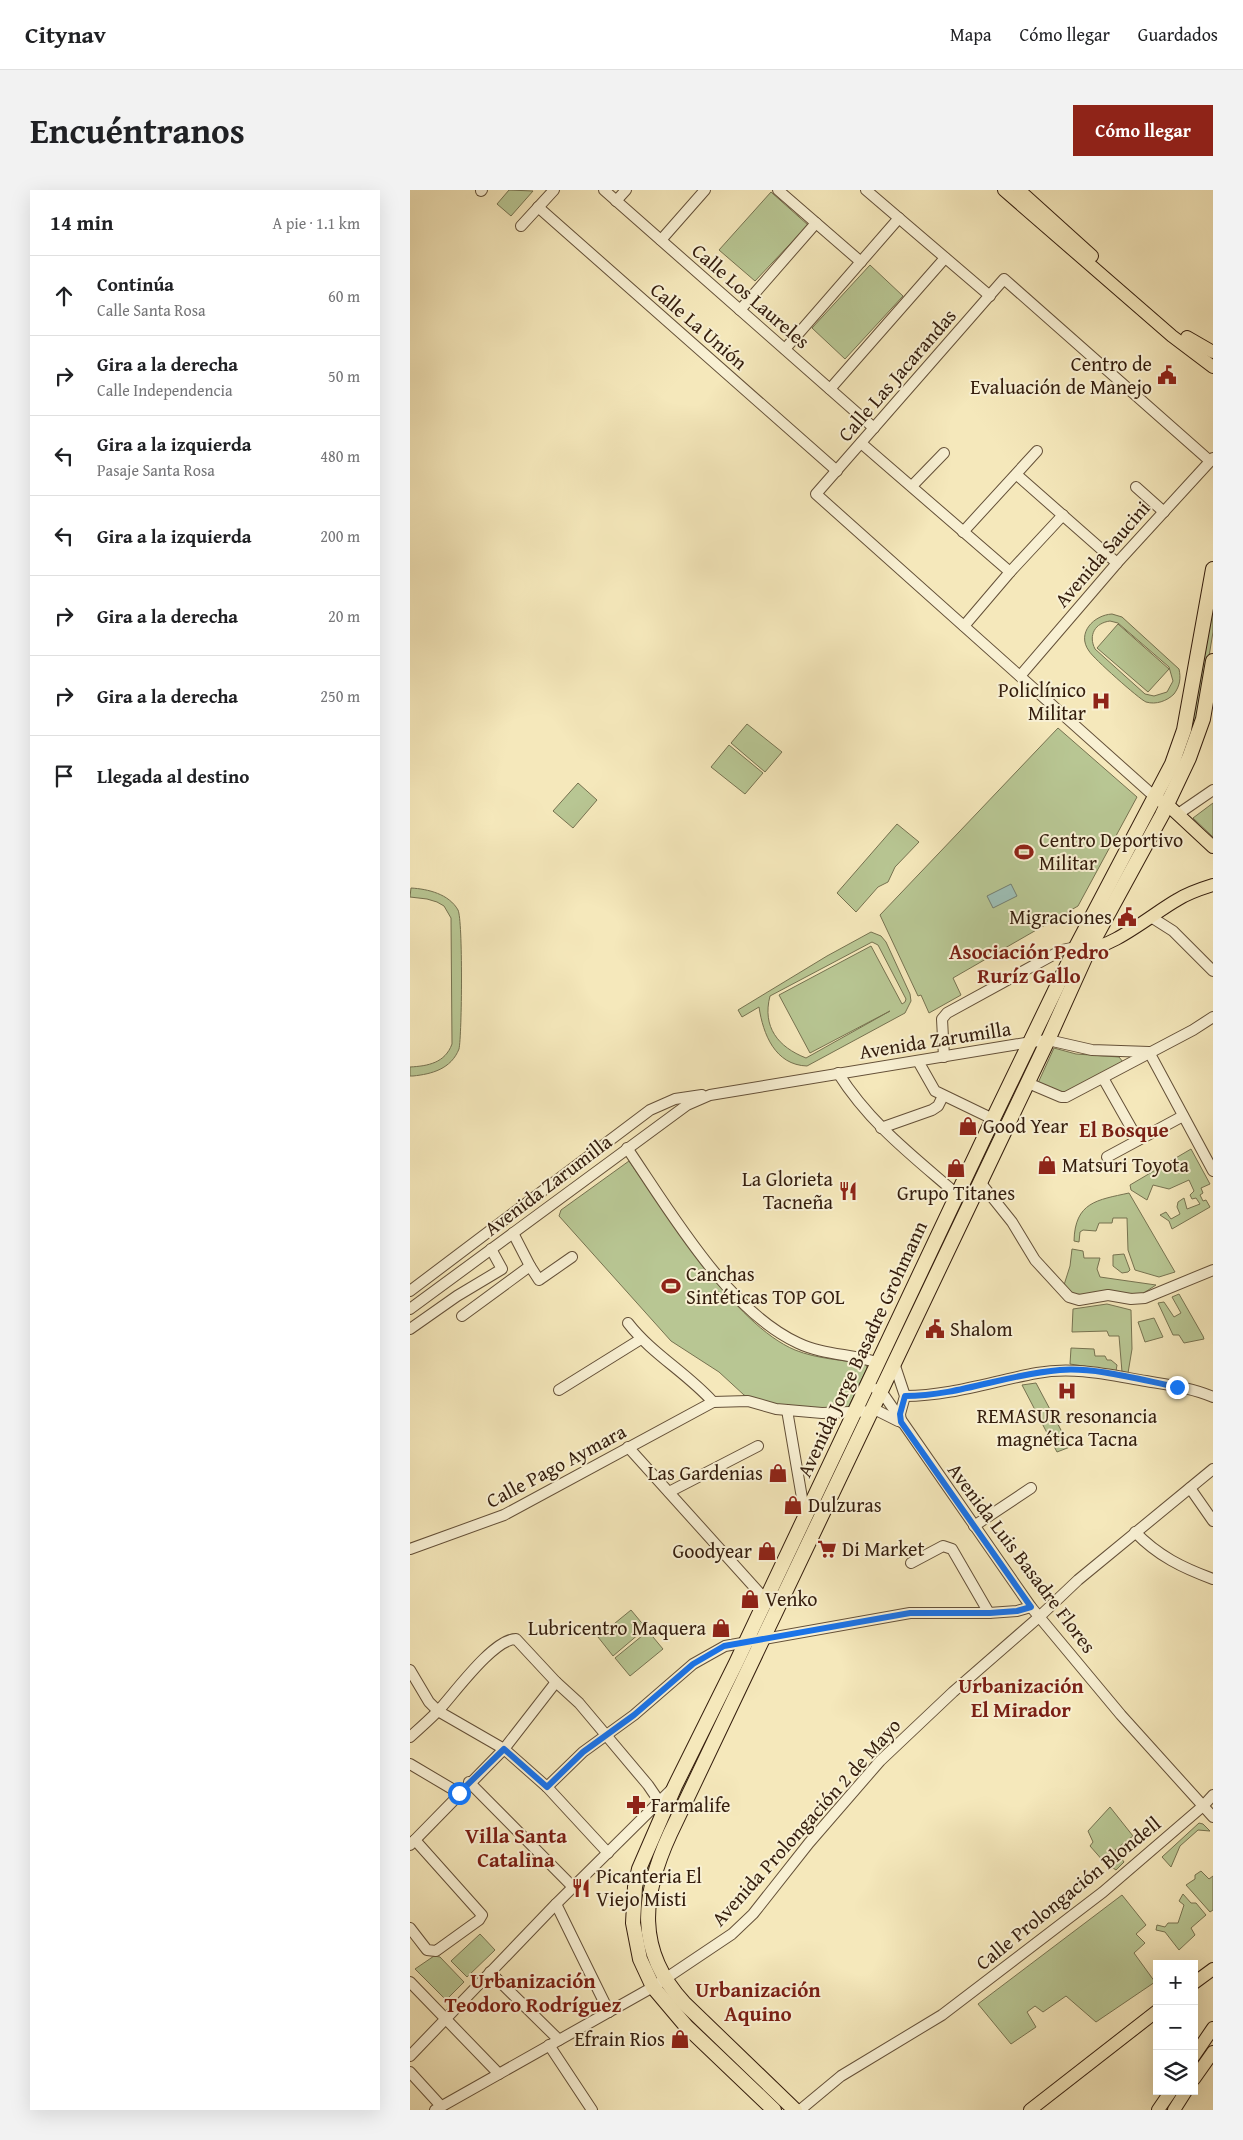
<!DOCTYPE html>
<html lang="es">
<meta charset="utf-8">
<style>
body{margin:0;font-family:"Gentium Book Plus",serif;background:#f2f2f2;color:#202124}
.controls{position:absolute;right:15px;bottom:15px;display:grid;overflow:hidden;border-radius:0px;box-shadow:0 5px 20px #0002}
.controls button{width:45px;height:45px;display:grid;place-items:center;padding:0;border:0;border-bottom:1px solid #e0e0e0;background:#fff;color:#202124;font:25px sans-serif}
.stop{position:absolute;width:15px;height:15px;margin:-11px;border:4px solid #1a73e8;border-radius:50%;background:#fff}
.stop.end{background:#1a73e8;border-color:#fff;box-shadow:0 1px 5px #0008}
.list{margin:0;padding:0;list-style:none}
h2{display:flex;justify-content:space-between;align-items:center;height:65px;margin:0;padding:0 20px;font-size:21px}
h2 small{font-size:16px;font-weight:400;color:#757577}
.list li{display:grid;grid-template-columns:32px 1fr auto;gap:15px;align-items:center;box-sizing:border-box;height:80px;padding:0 20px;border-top:1px solid #e0e0e0}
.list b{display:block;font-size:19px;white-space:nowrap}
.list p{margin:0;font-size:16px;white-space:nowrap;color:#757577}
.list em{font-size:16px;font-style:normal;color:#757577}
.icon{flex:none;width:28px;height:28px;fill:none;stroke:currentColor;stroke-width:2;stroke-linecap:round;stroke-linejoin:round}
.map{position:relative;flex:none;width:803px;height:1920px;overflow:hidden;border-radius:0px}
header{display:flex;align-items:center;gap:30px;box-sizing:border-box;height:70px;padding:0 25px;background:#fff;border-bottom:1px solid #e0e0e0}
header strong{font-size:24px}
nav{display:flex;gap:28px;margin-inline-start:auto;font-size:18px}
.intro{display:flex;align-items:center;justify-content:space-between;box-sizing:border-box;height:120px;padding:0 30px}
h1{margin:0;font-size:35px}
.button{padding:12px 22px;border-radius:0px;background:#8f2418;color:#fff;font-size:18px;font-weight:700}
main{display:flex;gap:30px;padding:0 30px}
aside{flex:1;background:#fff;border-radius:0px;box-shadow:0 5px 20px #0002}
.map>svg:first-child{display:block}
.green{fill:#b8c693;stroke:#767250;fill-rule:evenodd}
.water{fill:#9dbfb6;stroke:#737e72}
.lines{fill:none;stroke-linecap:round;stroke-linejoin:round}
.minor-casing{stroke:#645038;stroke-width:12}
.major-casing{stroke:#341d0d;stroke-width:14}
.highway-casing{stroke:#341d0d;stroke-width:16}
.minor{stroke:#f8f0d3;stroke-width:10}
.major{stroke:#f5e8bb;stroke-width:12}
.highway{stroke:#f5e8bb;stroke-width:14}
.route{stroke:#1a73e8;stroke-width:6}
.labels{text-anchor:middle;stroke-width:4;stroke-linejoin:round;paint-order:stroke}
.street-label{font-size:20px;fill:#341d0d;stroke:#f8f0d3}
.poi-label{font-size:20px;fill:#341d0d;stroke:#f8f0d3;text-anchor:start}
.neighbourhood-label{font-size:21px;font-weight:bold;fill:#7a1f14;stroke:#f8f0d3}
</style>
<header>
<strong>Citynav</strong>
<nav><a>Mapa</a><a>Cómo llegar</a><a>Guardados</a></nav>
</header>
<div class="intro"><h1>Encuéntranos</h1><a class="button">Cómo llegar</a></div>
<main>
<aside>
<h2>14 min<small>A pie · 1.1 km</small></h2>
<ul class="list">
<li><svg class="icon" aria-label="ahead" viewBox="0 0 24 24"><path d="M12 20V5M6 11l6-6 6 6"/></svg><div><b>Continúa</b><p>Calle Santa Rosa</p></div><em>60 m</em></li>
<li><svg class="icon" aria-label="right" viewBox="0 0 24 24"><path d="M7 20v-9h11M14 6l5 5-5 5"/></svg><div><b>Gira a la derecha</b><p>Calle Independencia</p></div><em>50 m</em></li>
<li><svg class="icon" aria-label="left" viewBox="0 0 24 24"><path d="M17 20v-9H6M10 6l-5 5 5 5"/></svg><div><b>Gira a la izquierda</b><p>Pasaje Santa Rosa</p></div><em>480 m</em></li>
<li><svg class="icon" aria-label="left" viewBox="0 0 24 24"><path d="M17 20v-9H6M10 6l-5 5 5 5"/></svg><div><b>Gira a la izquierda</b></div><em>200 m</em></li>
<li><svg class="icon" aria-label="right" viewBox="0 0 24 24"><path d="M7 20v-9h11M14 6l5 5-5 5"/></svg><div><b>Gira a la derecha</b></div><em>20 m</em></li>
<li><svg class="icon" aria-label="right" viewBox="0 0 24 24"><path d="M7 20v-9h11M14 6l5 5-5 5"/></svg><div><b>Gira a la derecha</b></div><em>250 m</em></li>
<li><svg class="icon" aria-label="arrive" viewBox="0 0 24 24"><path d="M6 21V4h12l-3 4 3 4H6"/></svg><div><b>Llegada al destino</b></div></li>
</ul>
</aside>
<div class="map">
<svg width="803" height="1920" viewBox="0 0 803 1920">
<rect width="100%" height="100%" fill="#f5e8bb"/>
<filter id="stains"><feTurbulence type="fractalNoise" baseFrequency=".004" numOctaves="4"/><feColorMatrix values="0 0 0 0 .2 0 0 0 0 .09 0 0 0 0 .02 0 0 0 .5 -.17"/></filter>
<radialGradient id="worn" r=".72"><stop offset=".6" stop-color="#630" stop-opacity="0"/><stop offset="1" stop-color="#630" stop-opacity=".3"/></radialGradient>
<!-- green -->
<g class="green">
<polygon points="99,0 123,1 101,26 87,14"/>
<polygon points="361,2 398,35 345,91 309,60"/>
<polygon points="460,75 493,106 435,169 402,138"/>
<polygon points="803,400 803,442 788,533 761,600 755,602 754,597"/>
<path d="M702 424 712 427 769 479C771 488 770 496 764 504 757 511 746 515 736 512 729 509 683 468 679 461 666 443 684 425 702 424ZM700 431 708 433 759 477 763 491 757 502 744 506 735 504 685 459C678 445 685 433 700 431Z"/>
<polygon points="708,434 759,479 738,502 687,458"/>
<polygon points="337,534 372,562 355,582 321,553"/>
<polygon points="648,538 727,607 668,716 543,788 551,805 519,823 511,805 508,806 470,725"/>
<polygon points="319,555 353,583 335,604 301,577"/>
<polygon points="168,593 187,610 163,638 143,621"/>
<polygon points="803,613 803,647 783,628"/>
<polygon points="487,634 509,652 485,677 478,692 468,697 446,722 427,703"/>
<path d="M1 698C18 699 39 704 48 720 53 730 52 845 49 859 41 879 22 884 3 886H0V877C18 876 35 873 42 854L41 728 34 716 27 712 17 709 0 707Z"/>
<path d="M461 742 471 746 476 752 500 804 501 811 495 823 397 876C365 875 353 844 349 817L332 827 328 820 417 766ZM462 752 468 755 496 809 495 812 492 814 461 756 369 805 400 863 480 821 396 868C368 857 352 837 360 806Z"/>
<polygon points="626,855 629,865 560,1000 557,999"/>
<polygon points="644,858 666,864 709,867 713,872 653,903 628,893"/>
<polygon points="781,959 800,994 791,998 793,1003 790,1005 793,1011 796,1010 800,1017 762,1039 759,1031 750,1025 756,1022 761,1029 770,1024 767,1017 768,1012 774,1008 777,1019 790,1014 786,1008 782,1009 780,1005 784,1001 779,990 759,999 743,995 737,1010 721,1000 720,995"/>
<path d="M219 971C257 1025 325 1135 385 1160 407 1169 433 1170 456 1174L457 1178 438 1218H381L348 1212 334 1205 309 1182 261 1151 149 1026 151 1020Z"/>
<path d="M719 1003 765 1082 749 1087 725 1080 718 1060 717 1028H703L702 1033H689L686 1041 673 1040 670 1042 669 1052 664 1051C665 1012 687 1010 719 1003Z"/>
<polygon points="551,1011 555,1011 469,1192 466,1191"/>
<polygon points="662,1059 673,1061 674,1068 690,1068 687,1079 690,1087 746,1095 726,1108 666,1106 654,1095 660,1076"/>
<polygon points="714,1064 720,1080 718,1082 712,1083 703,1076 703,1065"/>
<polygon points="769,1104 793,1146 794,1149 774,1153 769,1145 763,1145 748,1113 754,1112 764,1127 771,1123 762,1107"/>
<polygon points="697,1114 721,1120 722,1159 718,1183 712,1182 709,1146 699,1146 697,1141 662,1142 663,1119"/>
<polygon points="744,1128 753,1147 735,1152 728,1132"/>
<polygon points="661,1158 684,1159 685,1166 695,1166 697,1170 701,1170 707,1175 706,1181 660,1174"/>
<polygon points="626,1193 660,1257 647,1262 612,1195"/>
<polygon points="221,1420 236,1438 203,1466 188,1447"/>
<polygon points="238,1441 253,1459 220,1486 205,1468"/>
<polygon points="336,1468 269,1615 265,1614 264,1610 332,1469"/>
<polygon points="700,1617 723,1646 705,1660 714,1672 706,1680 694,1672 680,1656 683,1652 678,1641"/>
<polygon points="789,1633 793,1634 800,1641 788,1640 770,1656 761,1677 752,1667"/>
<polygon points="256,1634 256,1639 238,1683 233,1714 248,1788 244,1790 228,1741 231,1688 253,1636"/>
<polygon points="791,1681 799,1689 803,1686 803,1720 800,1722 776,1695 785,1689 785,1685"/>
<polygon points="773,1704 781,1713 786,1713 796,1725 781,1738 785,1745 769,1760 755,1742 746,1740 747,1735 755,1737 758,1733 768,1733 774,1715 769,1711"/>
<polygon points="712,1705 736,1735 726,1744 735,1753 724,1763 745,1792 686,1832 656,1806 633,1822 625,1816 617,1822 626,1837 601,1854 568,1814"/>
<polygon points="70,1744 85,1760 57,1787 41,1771"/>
<polygon points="24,1766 30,1767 54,1792 36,1810 5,1779"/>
</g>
<!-- water -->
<polygon class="water" points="601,694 607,706 583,718 577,706"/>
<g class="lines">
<!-- minor casing -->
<g class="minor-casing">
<g id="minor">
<polyline points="194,0 464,238"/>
<polyline points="368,0 451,72"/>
<polyline points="456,0 580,106"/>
<polyline points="71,1 72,0"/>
<polyline points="206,11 216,0"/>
<polyline points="128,17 427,281"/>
<polyline points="111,36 144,0"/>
<polyline points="251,50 295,0"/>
<polyline points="330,120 406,33"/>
<polyline points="375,159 489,28"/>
<polyline points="420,199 535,68"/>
<polyline points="451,253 600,382"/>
<polyline points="607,285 707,373"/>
<polyline points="502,296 534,263"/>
<polyline points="726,297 754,322"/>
<polyline points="553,342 627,261"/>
<polyline points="554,436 600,382 653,325"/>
<polyline points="610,486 707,373 803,268"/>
<polyline points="745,607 406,304 594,89 800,271"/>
<polyline points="768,624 803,600"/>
<polyline points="741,727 763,741 803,781"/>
<polyline points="739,862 803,981"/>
<polyline points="534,867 532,829 537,823 652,760 666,757"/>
<polyline points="508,871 525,901 583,929"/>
<path d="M428 883C459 932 499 963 542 1000L553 1005"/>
<polyline points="693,888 728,950"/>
<polyline points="618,893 651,907 656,907 783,840 803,827"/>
<polyline points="471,938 522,920 528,916 533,906"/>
<path d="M217 958C260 1021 317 1120 388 1153 413 1165 443 1164 469 1173"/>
<polyline points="697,967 773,926"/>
<polyline points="570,992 602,1032 625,1070 659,1107 669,1110 698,1105 721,1109 735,1108 803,1080"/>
<polyline points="103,1043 120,1076"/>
<polyline points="0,1101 240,920 265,909 292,905"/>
<polyline points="0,1119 277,915 300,905 621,852 638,850 682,860 739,862"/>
<polyline points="52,1126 120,1076 129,1090 162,1067"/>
<path d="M218 1133C242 1164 277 1183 303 1212"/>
<polyline points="0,1139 47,1106 92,1079 81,1059"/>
<polyline points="484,1173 495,1206 490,1224 491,1232"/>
<polyline points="466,1199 471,1201 621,1417 711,1525 803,1627"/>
<polyline points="149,1200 231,1149"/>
<path d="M495 1206C540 1206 583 1191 627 1183 664 1176 700 1185 736 1191 759 1195 782 1198 803 1207"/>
<polyline points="377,1220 392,1308 397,1324"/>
<polyline points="218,1257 355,1409"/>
<polyline points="780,1298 803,1331"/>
<polyline points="259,1302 348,1256"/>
<polyline points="564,1336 621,1298"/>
<path d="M725 1342C748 1366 773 1378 803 1389"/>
<polyline points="0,1359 94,1325 303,1212 338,1211 366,1219 412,1223 468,1221 488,1231"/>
<polyline points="501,1373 533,1356 542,1359 579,1423"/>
<polyline points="0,1480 19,1512 28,1521 94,1559 137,1597 198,1663"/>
<path d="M0 1547C9 1539 19 1530 28 1521 44 1504 83 1449 106 1449L146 1492 169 1513 238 1595 251 1614"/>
<polyline points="0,1574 49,1603"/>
<polyline points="59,1592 163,1697"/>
<polyline points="137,1597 173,1562 224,1525 283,1474 315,1456 500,1423 579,1423 607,1421 621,1417"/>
<polyline points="0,1655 94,1559 146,1492"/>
<polyline points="146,1714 199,1822"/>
<polyline points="0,1738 17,1760 26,1761 69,1730 72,1725 5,1650"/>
<polyline points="80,1782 149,1850"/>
<polyline points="0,1792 89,1884"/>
<polyline points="139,1855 182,1920"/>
<polyline points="0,1866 146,1714 264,1597"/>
<polyline points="0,1882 31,1916"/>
<polyline points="25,1920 243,1797 322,1744 343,1724 399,1653 470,1571 543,1502 629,1427 668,1390 803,1279"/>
<polyline points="390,1920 431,1886 532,1825 693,1702 793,1616 803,1605"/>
</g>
</g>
<!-- major casing -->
<g class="major-casing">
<g id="major">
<polyline points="594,0 762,146 803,177"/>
<polyline points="609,0 682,66"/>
<polyline points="777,147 803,162"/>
<polyline points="745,607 760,617 803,657"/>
<path d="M673 758C697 763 745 722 767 710 778 703 790 699 803 695"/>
<polyline points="784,1793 803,1779"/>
<polyline points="784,1866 803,1838"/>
<polyline points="784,1889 803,1862"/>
<polyline points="620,1920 747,1821"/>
<polyline points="748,1920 761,1901"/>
<polyline points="764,1920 776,1901"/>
</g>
</g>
<!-- highway casing -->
<g class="highway-casing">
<g id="highway">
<polyline points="364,1920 276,1836 243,1797 230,1769 223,1733 225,1697 229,1679 265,1596 326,1473 583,929 666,757 762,574 774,540 803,379"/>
<path d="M385 1920 274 1813C225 1760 232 1705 260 1644L638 850 679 759 752 625 779 568 793 529 803 471"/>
</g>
</g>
<!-- minor -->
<use href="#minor" class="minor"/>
<!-- major -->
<use href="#major" class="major"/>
<!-- highway -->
<use href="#highway" class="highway"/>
</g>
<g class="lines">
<!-- route -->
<path class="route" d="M49 1603 94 1559 137 1597 173 1562 224 1525 283 1474 314 1456 500 1423H580L607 1421 621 1417 491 1232 490 1224 495 1206C548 1206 597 1184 650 1180 686 1177 731 1190 767 1197"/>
</g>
<!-- icons -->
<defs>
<g id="civic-bare" transform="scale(1.5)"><path d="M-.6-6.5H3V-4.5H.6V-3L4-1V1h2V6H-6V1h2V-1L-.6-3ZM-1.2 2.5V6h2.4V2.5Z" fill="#8f2418" stroke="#f8f0d3" stroke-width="2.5" paint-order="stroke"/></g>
<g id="hospital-bare" transform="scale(1.5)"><path d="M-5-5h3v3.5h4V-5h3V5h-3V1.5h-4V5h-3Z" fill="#8f2418" stroke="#f8f0d3" stroke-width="2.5" paint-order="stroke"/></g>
<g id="stadium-bare" transform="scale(1.5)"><path d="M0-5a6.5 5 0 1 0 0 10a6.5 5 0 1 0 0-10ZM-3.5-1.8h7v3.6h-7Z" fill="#8f2418" stroke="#f8f0d3" stroke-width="2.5" paint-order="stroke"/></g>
<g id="shop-bare" transform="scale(1.5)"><path d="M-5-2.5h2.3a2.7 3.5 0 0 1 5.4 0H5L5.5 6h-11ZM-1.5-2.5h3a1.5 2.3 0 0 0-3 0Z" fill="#8f2418" stroke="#f8f0d3" stroke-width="2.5" paint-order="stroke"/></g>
<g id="restaurant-bare" transform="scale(1.5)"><path d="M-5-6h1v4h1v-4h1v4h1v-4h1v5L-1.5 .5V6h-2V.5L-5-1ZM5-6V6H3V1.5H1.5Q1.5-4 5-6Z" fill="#8f2418" stroke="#f8f0d3" stroke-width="2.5" paint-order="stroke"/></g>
<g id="supermarket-bare" transform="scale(1.5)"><path d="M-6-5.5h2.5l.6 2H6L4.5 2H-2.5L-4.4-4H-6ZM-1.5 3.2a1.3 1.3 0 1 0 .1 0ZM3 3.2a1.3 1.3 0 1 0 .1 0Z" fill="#8f2418" stroke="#f8f0d3" stroke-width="2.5" paint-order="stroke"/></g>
<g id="pharmacy-bare" transform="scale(1.5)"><path d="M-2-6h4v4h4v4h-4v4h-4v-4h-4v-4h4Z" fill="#8f2418" stroke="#f8f0d3" stroke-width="2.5" paint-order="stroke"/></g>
</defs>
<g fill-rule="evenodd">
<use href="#civic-bare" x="757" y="185"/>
<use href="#hospital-bare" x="691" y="511"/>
<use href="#stadium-bare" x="614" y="662"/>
<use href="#civic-bare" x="717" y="727"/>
<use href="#shop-bare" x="558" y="936"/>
<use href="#shop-bare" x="637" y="975"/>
<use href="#shop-bare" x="546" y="978"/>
<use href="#restaurant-bare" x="438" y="1001"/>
<use href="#stadium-bare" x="261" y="1096"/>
<use href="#civic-bare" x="525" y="1139"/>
<use href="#hospital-bare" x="657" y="1201"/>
<use href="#shop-bare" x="368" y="1283"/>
<use href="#shop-bare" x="383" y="1315"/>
<use href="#supermarket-bare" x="417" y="1359"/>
<use href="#shop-bare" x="357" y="1361"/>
<use href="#shop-bare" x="340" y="1409"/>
<use href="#shop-bare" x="311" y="1438"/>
<use href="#pharmacy-bare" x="226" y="1615"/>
<use href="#restaurant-bare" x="171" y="1698"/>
<use href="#shop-bare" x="270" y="1849"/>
</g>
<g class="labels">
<!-- street labels -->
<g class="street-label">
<text transform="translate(341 106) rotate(41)" y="7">Calle Los Laureles</text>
<text transform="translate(289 136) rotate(41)" y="7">Calle La Unión</text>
<text transform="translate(487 185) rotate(-49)" y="7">Calle Las Jacarandas</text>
<text transform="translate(692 364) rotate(-49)" y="7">Avenida Saucini</text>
<text transform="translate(525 850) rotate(-9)" y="7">Avenida Zarumilla</text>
<text transform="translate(138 995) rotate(-37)" y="7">Avenida Zarumilla</text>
<text transform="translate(452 1159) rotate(-65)" y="7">Avenida Jorge Basadre Grohmann</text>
<text transform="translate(146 1276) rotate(-28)" y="7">Calle Pago Aymara</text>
<text transform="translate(612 1368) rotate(53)" y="7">Avenida Luis Basadre Flores</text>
<text transform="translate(396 1632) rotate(-48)" y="7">Avenida Prolongación 2 de Mayo</text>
<text transform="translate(658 1703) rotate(-39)" y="7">Calle Prolongación Blondell</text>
</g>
<!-- poi labels -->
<g class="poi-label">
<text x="742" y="181" text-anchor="end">Centro de<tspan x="742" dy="23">Evaluación de Manejo</tspan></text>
<text x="676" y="507" text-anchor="end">Policlínico<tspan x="676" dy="23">Militar</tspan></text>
<text x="629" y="657">Centro Deportivo<tspan x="629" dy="23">Militar</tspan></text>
<text x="702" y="734" text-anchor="end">Migraciones</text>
<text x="573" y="943">Good Year</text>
<text x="652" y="982">Matsuri Toyota</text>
<text x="423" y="996" text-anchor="end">La Glorieta<tspan x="423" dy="23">Tacneña</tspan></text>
<text x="546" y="1010" text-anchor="middle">Grupo Titanes</text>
<text x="276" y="1091">Canchas<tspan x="276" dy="23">Sintéticas TOP GOL</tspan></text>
<text x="540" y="1146">Shalom</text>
<text x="657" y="1233" text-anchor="middle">REMASUR resonancia<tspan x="657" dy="23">magnética Tacna</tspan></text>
<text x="353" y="1290" text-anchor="end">Las Gardenias</text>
<text x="398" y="1322">Dulzuras</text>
<text x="432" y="1366">Di Market</text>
<text x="342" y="1368" text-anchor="end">Goodyear</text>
<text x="355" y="1416">Venko</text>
<text x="296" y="1445" text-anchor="end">Lubricentro Maquera</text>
<text x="241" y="1622">Farmalife</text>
<text x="186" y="1693">Picanteria El<tspan x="186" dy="23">Viejo Misti</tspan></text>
<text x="255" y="1856" text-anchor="end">Efrain Rios</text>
</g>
<!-- neighbourhood labels -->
<g class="neighbourhood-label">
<text x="619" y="769">Asociación Pedro<tspan x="619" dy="24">Ruríz Gallo</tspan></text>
<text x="714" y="947">El Bosque</text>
<text x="611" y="1503">Urbanización<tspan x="611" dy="24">El Mirador</tspan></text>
<text x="106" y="1653">Villa Santa<tspan x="106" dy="24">Catalina</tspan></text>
<text x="123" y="1798">Urbanización<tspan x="123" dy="24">Teodoro Rodríguez</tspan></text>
<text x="348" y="1807">Urbanización<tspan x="348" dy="24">Aquino</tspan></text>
</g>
</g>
<rect width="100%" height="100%" filter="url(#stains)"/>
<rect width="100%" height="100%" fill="url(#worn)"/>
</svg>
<div class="controls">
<button>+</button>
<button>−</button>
<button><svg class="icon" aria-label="layers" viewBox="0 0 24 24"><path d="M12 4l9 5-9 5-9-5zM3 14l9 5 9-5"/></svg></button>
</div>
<div class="stop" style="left:49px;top:1603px"></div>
<div class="stop end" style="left:767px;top:1197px"></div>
</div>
</main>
